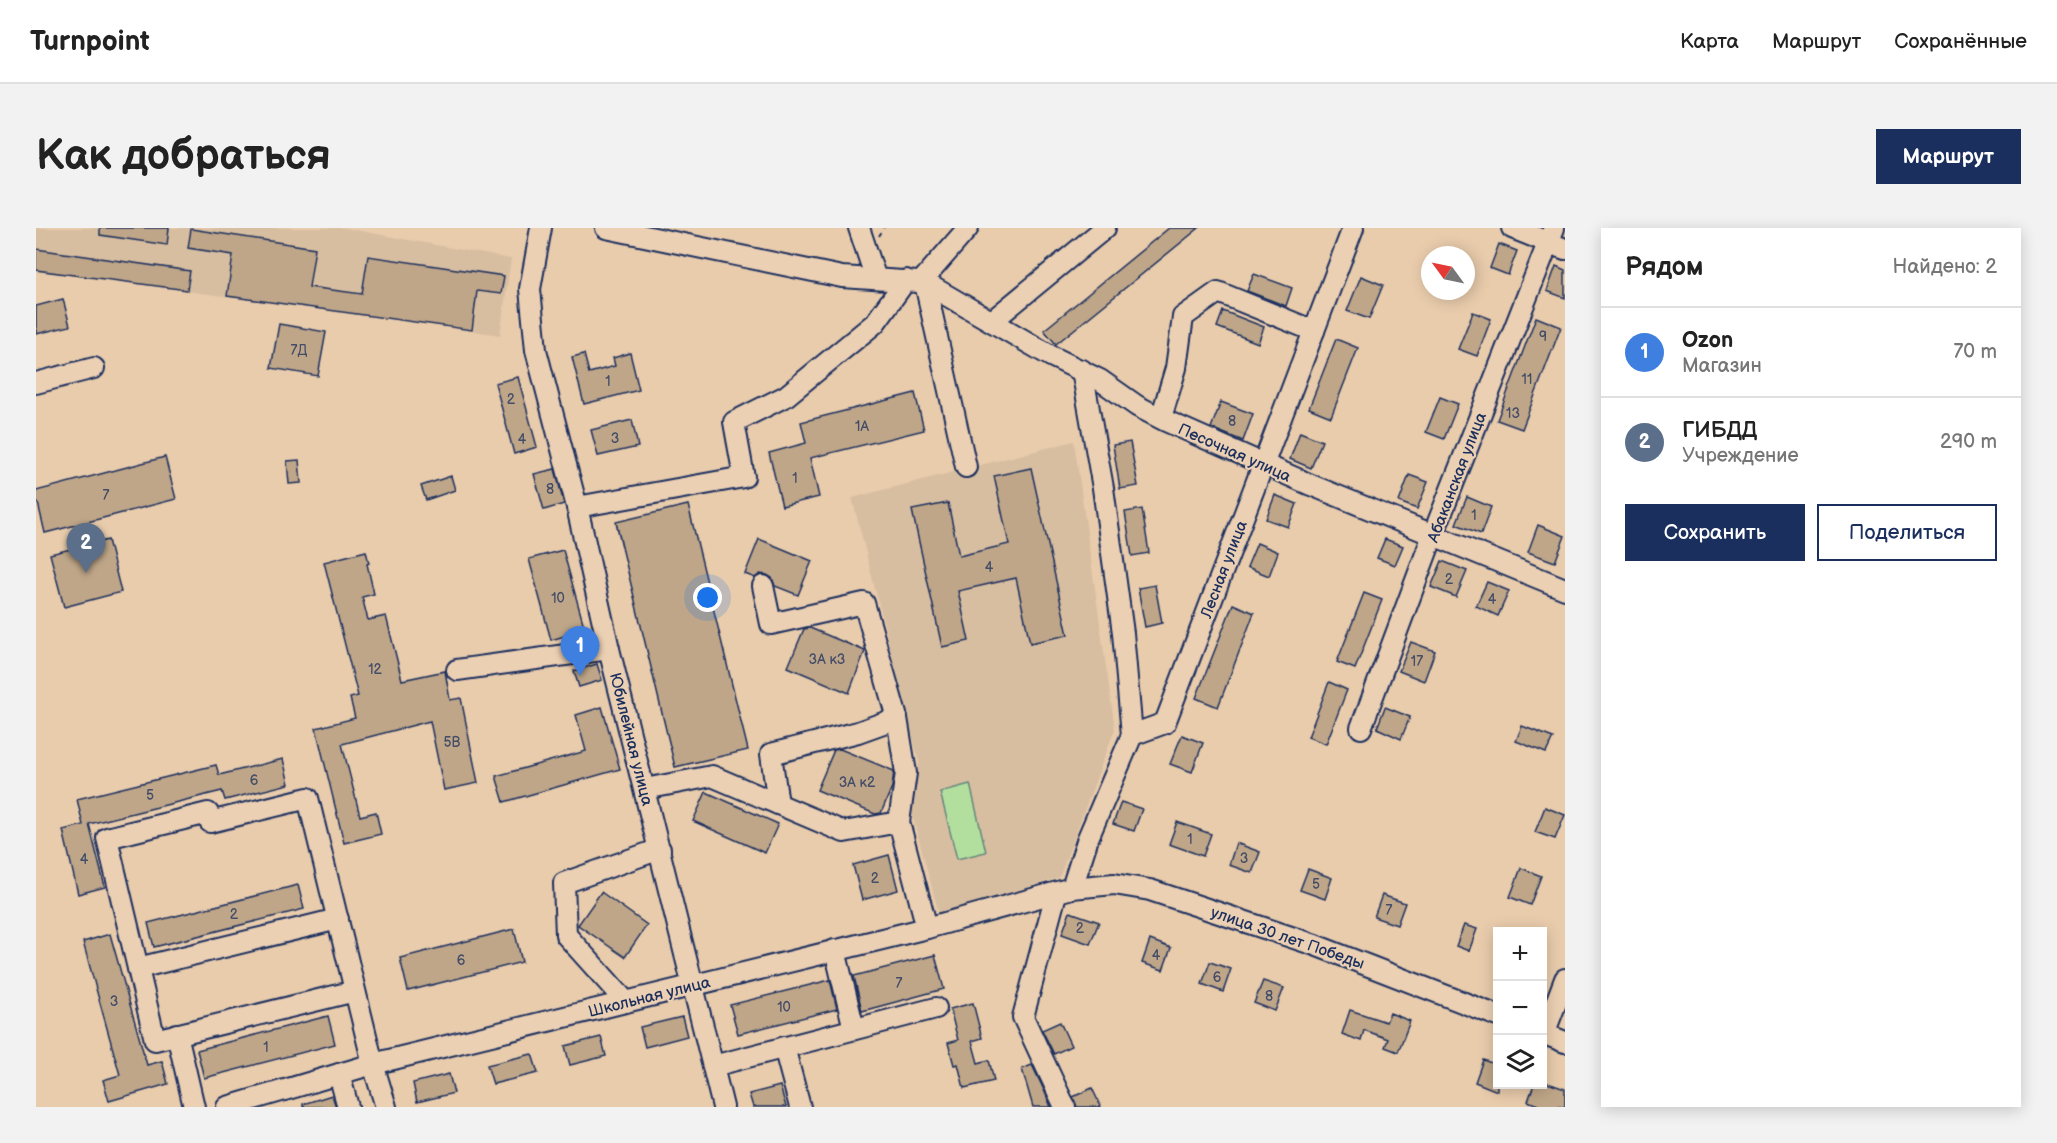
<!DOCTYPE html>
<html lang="ru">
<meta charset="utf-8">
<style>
body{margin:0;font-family:"Balsamiq Sans",sans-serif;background:#f2f2f2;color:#222}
.controls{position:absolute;right:18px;bottom:18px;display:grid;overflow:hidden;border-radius:0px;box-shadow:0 3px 15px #0003}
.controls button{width:54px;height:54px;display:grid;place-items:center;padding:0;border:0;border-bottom:2px solid #e0e0e0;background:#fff;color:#222;font:30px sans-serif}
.compass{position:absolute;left:1385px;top:18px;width:54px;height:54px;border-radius:50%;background:#fff;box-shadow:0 3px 15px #0003;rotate:303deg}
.you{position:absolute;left:672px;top:370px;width:21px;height:21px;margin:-15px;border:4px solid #fff;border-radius:50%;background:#1a73e8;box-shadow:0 0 0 9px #1a73e833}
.badge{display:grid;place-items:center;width:39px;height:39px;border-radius:50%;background:#1b2f5e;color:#fff;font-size:20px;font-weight:700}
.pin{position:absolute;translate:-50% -50px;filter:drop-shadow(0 2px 3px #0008)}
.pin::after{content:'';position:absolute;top:32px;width:21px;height:18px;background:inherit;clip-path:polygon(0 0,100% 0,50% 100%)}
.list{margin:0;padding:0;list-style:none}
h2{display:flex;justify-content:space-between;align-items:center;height:78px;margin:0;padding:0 24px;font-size:26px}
h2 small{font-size:20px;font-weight:400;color:#767676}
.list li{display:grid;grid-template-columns:39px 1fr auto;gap:18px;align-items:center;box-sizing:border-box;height:90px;padding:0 24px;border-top:2px solid #e0e0e0}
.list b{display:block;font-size:22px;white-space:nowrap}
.list p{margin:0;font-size:20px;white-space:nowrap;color:#767676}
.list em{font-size:20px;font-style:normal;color:#767676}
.actions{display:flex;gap:12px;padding:18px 24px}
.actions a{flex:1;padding:14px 0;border:2px solid #1b2f5e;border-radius:0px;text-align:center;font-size:21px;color:#1b2f5e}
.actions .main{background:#1b2f5e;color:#fff}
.icon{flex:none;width:33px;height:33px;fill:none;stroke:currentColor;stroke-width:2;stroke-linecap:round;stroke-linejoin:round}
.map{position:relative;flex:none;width:1529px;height:879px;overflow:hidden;border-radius:0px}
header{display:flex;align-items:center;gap:36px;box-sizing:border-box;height:84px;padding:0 30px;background:#fff;border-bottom:2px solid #e0e0e0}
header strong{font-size:28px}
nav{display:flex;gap:33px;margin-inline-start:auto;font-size:21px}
.intro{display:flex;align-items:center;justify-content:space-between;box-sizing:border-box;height:144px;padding:0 36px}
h1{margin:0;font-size:42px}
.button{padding:15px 27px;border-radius:0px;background:#1b2f5e;color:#fff;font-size:21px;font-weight:700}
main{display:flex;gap:36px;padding:0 36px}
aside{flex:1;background:#fff;border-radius:0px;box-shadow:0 3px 15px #0003}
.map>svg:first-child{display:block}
.built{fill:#d8bea0}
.green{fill:#b2df9e;stroke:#66877e;stroke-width:1.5}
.building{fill:#bfa688;stroke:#1b2f5e;stroke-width:1.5}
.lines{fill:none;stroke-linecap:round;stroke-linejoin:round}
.minor-casing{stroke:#1b2f5e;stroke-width:24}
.path{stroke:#1b2f5e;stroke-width:2;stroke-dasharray:4.5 4.5;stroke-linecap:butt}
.minor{stroke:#ecd0b3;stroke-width:20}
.labels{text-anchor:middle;stroke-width:4.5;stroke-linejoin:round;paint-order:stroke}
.number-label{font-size:14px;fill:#444d68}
.street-label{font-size:16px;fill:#1b2f5e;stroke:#ecd0b3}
</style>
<header>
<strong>Turnpoint</strong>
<nav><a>Карта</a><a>Маршрут</a><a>Сохранённые</a></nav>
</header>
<div class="intro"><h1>Как добраться</h1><a class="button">Маршрут</a></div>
<main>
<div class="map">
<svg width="1529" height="879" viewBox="0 0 1529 879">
<rect width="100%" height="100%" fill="#e9ccac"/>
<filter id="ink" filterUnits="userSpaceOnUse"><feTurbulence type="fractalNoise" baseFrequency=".0167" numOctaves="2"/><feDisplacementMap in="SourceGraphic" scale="12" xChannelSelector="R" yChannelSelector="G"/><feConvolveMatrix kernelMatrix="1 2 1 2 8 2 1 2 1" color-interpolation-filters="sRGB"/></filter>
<g filter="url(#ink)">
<!-- built -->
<g class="built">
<polygon points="0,0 309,0 475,31 464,107 0,42"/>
<polygon points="1038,213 1079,501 1023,650 903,686 875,583 883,534 816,270"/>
</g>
<!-- green -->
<polygon class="green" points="934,556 950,624 921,631 904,564"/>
<!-- building -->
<g class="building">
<polygon points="64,0 133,0 131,17 64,7"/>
<polygon points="1133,0 1163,0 1020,116 1008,102"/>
<polygon points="155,1 279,20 273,59 326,66 332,28 468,48 465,66 441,63 436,102 191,68 197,27 152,20"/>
<polygon points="1463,16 1481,23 1472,47 1454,40"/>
<polygon points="0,21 154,43 151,62 0,42"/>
<polygon points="1520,38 1529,42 1529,70 1511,63"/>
<polygon points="1218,46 1256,60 1250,78 1211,63"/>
<polygon points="1325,48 1347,57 1333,91 1311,83"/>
<polygon points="27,71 34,98 0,106 0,78"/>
<polygon points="1187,83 1228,99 1222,115 1181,99"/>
<polygon points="1437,84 1455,91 1441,128 1422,121"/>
<polygon points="1500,89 1525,99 1486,201 1461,192"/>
<polygon points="243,96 290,104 282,148 235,140"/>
<polygon points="1300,111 1322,120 1295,189 1273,180"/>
<polygon points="594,125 603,162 548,176 536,129 548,126 553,145 579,138 577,130"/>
<polygon points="482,149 501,219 478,226 459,155"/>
<polygon points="879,165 888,202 774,230 783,269 746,278 733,225 770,215 765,194"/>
<polygon points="1404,169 1422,176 1408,211 1390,204"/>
<polygon points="1185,174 1217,186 1207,213 1175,200"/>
<polygon points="596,192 602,219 562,228 555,202"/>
<polygon points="1264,204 1286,213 1275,240 1254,231"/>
<polygon points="1094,214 1102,258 1084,261 1077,217"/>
<polygon points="129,229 140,271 9,305 2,275 0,275 0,263"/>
<polygon points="263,232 265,255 253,256 251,233"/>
<polygon points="995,240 1032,407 994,415 980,350 922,363 933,413 906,419 876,282 912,275 923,328 973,316 958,248"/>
<polygon points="519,241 528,276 508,282 498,246"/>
<polygon points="1373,247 1392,254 1381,281 1363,274"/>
<polygon points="415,248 419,262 390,272 385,258"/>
<polygon points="1239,267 1261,276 1252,299 1230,291"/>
<polygon points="1431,269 1455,279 1445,306 1420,296"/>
<polygon points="652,277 712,522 639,539 580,294"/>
<polygon points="1106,281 1113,325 1096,328 1089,284"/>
<polygon points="1502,297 1529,308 1519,334 1492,324"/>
<polygon points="723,311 776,333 762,367 739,358 736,350 731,347 724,346 719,350 709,346"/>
<polygon points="1349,311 1367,318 1359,337 1341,330"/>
<polygon points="72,312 85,364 28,379 14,326"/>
<polygon points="1221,315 1242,324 1233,348 1211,339"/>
<polygon points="527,322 549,402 515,412 493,331"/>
<polygon points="330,323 333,335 331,336 338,366 326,369 332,392 350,388 366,452 409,443 414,472 425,470 442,555 408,562 394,493 306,516 324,588 340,584 345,606 308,615 280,500 319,490 314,470 322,468 288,334"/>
<polygon points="1406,333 1431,343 1420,369 1395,359"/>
<polygon points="1451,354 1473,363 1462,388 1440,378"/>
<polygon points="1119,357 1126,395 1109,399 1102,360"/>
<polygon points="1328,365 1346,372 1319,441 1301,434"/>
<polygon points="1197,376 1218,385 1182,479 1160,470"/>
<polygon points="774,400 829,423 813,465 752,439 768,401"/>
<polygon points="1375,414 1399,423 1388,453 1363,443"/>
<polygon points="561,436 566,452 543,459 538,443"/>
<polygon points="1293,454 1311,462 1290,516 1272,509"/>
<polygon points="566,479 584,541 468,574 460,548 550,523 540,487"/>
<polygon points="1349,479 1374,489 1365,511 1341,500"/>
<polygon points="1486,498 1517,510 1510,525 1480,513"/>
<polygon points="1146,507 1167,515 1156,544 1134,536"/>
<polygon points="804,521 858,543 856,559 845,585 839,586 781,562 798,522"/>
<polygon points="247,531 253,556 189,572 186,563 53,596 69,659 42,666 27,602 47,597 41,571 180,537 183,547"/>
<polygon points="670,564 742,596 729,625 657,593"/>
<polygon points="1085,574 1106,581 1098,603 1077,596"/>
<polygon points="1509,579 1529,587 1519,611 1499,604"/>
<polygon points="1141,594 1175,606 1167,628 1133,616"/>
<polygon points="1200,615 1224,624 1216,645 1193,637"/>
<polygon points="853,627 862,662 826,672 817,637"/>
<polygon points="1485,640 1505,648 1494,677 1474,669"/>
<polygon points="1272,641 1296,650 1289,671 1264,662"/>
<polygon points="262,657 268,681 118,719 112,695"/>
<polygon points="565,664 611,697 589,729 542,697"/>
<polygon points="1346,667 1369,675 1361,697 1338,689"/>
<polygon points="1034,684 1063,694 1054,716 1026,706"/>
<polygon points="1428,697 1441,701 1433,723 1420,718"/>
<polygon points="478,701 486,734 372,763 364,730"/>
<polygon points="74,706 111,837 126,833 132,856 73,873 67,852 84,847 47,714"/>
<polygon points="1114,712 1135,720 1127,742 1106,735"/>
<polygon points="899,727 908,761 826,783 818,748"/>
<polygon points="1174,734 1195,741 1187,764 1166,756"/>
<polygon points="794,752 801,781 702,806 694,777"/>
<polygon points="1227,753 1248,760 1239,783 1218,775"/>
<polygon points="937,775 946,810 936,813 942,835 953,832 958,853 928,860 922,836 918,837 912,815 922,812 914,781"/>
<polygon points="1314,782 1350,794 1354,785 1374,793 1362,824 1349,819 1352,811 1328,802 1325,813 1306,806"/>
<polygon points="292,788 299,816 168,850 161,822"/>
<polygon points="646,789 651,808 609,819 604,799"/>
<polygon points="1024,794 1035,818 1018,826 1006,802"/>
<polygon points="565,809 570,828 534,837 529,818"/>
<polygon points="496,826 502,845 457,856 451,837"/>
<polygon points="1447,832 1461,837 1461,863 1439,854"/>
<polygon points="996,837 1008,862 1015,879 997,879 986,841"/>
<polygon points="413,846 418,865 381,874 377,855"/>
<polygon points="1506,853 1529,861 1529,879 1507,879 1492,873 1498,856 1506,856"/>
<polygon points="744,858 750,879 717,879 713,866"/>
<polygon points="1056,860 1065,879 1041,879 1037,869"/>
<polygon points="296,867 300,879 267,879 267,876"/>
</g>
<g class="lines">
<!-- minor casing -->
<g class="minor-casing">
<g id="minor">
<polyline points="505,0 494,61 500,122 541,279 573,421 687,879"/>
<polyline points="570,0 806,49 882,54 886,53 932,0"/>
<polyline points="823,0 840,51"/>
<polyline points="1476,0 1529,21"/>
<polyline points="886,53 1015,128 1064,152 1101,178 1130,193 1275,257 1529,361"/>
<polyline points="889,55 930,239"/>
<polyline points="956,93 1069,0"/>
<polyline points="1046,142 1067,260 1087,405 1096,507"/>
<polyline points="0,155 58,140"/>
<polyline points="1125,190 1140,140 1147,89 1182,64 1278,103"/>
<polyline points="541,279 708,249 698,194 750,168 839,95 870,52"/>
<polyline points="727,358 735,396 828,375 861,490"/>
<polyline points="421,442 573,421"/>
<polyline points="1325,500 1397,307 1518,0"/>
<polyline points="609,561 676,548 808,604 863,594 891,700"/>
<polyline points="742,576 735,526 822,504 861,490 870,545 863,594"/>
<polyline points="1036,660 1052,610 1096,507 1129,495 1317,0"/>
<polyline points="1020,666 987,789 1029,879"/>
<polyline points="799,722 818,801"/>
<polyline points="102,740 302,691"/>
<polyline points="319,763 119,812 71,610 172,585 174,594 272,570 337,836 350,879"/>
<polyline points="590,774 530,707 528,655 624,621"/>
<polyline points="1506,805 1529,814"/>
<polyline points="141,806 158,879"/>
<polyline points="1508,806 1529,751"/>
<polyline points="748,819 764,879"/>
<polyline points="677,838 900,780"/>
<polyline points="303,846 312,879"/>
<polyline points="191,879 337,836 891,700 1036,660 1078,656 1114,662 1279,717 1462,788"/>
</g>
</g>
<!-- path -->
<polyline class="path" points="843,8 848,0"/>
<!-- minor -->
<use href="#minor" class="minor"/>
</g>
</g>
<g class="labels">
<!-- number labels -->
<g class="number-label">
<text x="1507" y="113">9</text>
<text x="263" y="127">7Д</text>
<text x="1491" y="156">11</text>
<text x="572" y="158">1</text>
<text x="475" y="176">2</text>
<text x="1477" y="190">13</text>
<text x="1196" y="198">8</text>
<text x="826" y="203">1А</text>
<text x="579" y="215">3</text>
<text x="486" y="216">4</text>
<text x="759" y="255">1</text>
<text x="514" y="266">8</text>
<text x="70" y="272">7</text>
<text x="1438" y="292">1</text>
<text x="953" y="344">4</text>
<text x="1413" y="356">2</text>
<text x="522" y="375">10</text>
<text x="1456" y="376">4</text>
<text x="791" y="436">3А к3</text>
<text x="1381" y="438">17</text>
<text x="339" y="446">12</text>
<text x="416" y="519">5В</text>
<text x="218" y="557">6</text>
<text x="821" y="559">3А к2</text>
<text x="114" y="572">5</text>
<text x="1154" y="616">1</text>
<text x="1208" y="635">3</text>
<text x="48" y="636">4</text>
<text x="839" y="655">2</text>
<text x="1280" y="661">5</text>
<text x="1353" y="687">7</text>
<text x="198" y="691">2</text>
<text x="1044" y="705">2</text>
<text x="1120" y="732">4</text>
<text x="425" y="737">6</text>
<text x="1181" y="754">6</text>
<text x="863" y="760">7</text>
<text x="1233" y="773">8</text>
<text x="78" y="778">3</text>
<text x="748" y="784">10</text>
<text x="230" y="824">1</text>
</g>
<!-- street labels -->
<g class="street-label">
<text transform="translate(1199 224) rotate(24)" y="6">Песочная улица</text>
<text transform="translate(1420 249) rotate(-69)" y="6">Абаканская улица</text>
<text transform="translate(1187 341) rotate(-69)" y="6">Лесная улица</text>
<text transform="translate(596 511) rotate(76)" y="6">Юбилейная улица</text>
<text transform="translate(1252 709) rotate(19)" y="6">улица 30 лет Победы</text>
<text transform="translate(613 768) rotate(-14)" y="6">Школьная улица</text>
</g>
</g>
</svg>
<div class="controls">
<button>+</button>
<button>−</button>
<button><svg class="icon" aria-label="layers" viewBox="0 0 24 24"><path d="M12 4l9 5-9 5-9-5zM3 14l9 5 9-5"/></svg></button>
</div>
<svg class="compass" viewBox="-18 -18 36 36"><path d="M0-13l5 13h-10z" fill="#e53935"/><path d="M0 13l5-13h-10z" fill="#767676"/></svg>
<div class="you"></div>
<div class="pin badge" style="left:544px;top:448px;background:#3f7fe0">1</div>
<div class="pin badge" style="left:50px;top:345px;background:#5c6f8a">2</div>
</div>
<aside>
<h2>Рядом<small>Найдено: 2</small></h2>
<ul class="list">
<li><span class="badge" style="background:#3f7fe0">1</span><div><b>Ozon</b><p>Магазин</p></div><em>70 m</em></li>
<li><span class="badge" style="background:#5c6f8a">2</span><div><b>ГИБДД</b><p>Учреждение</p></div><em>290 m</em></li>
</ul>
<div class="actions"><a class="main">Сохранить</a><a>Поделиться</a></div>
</aside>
</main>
